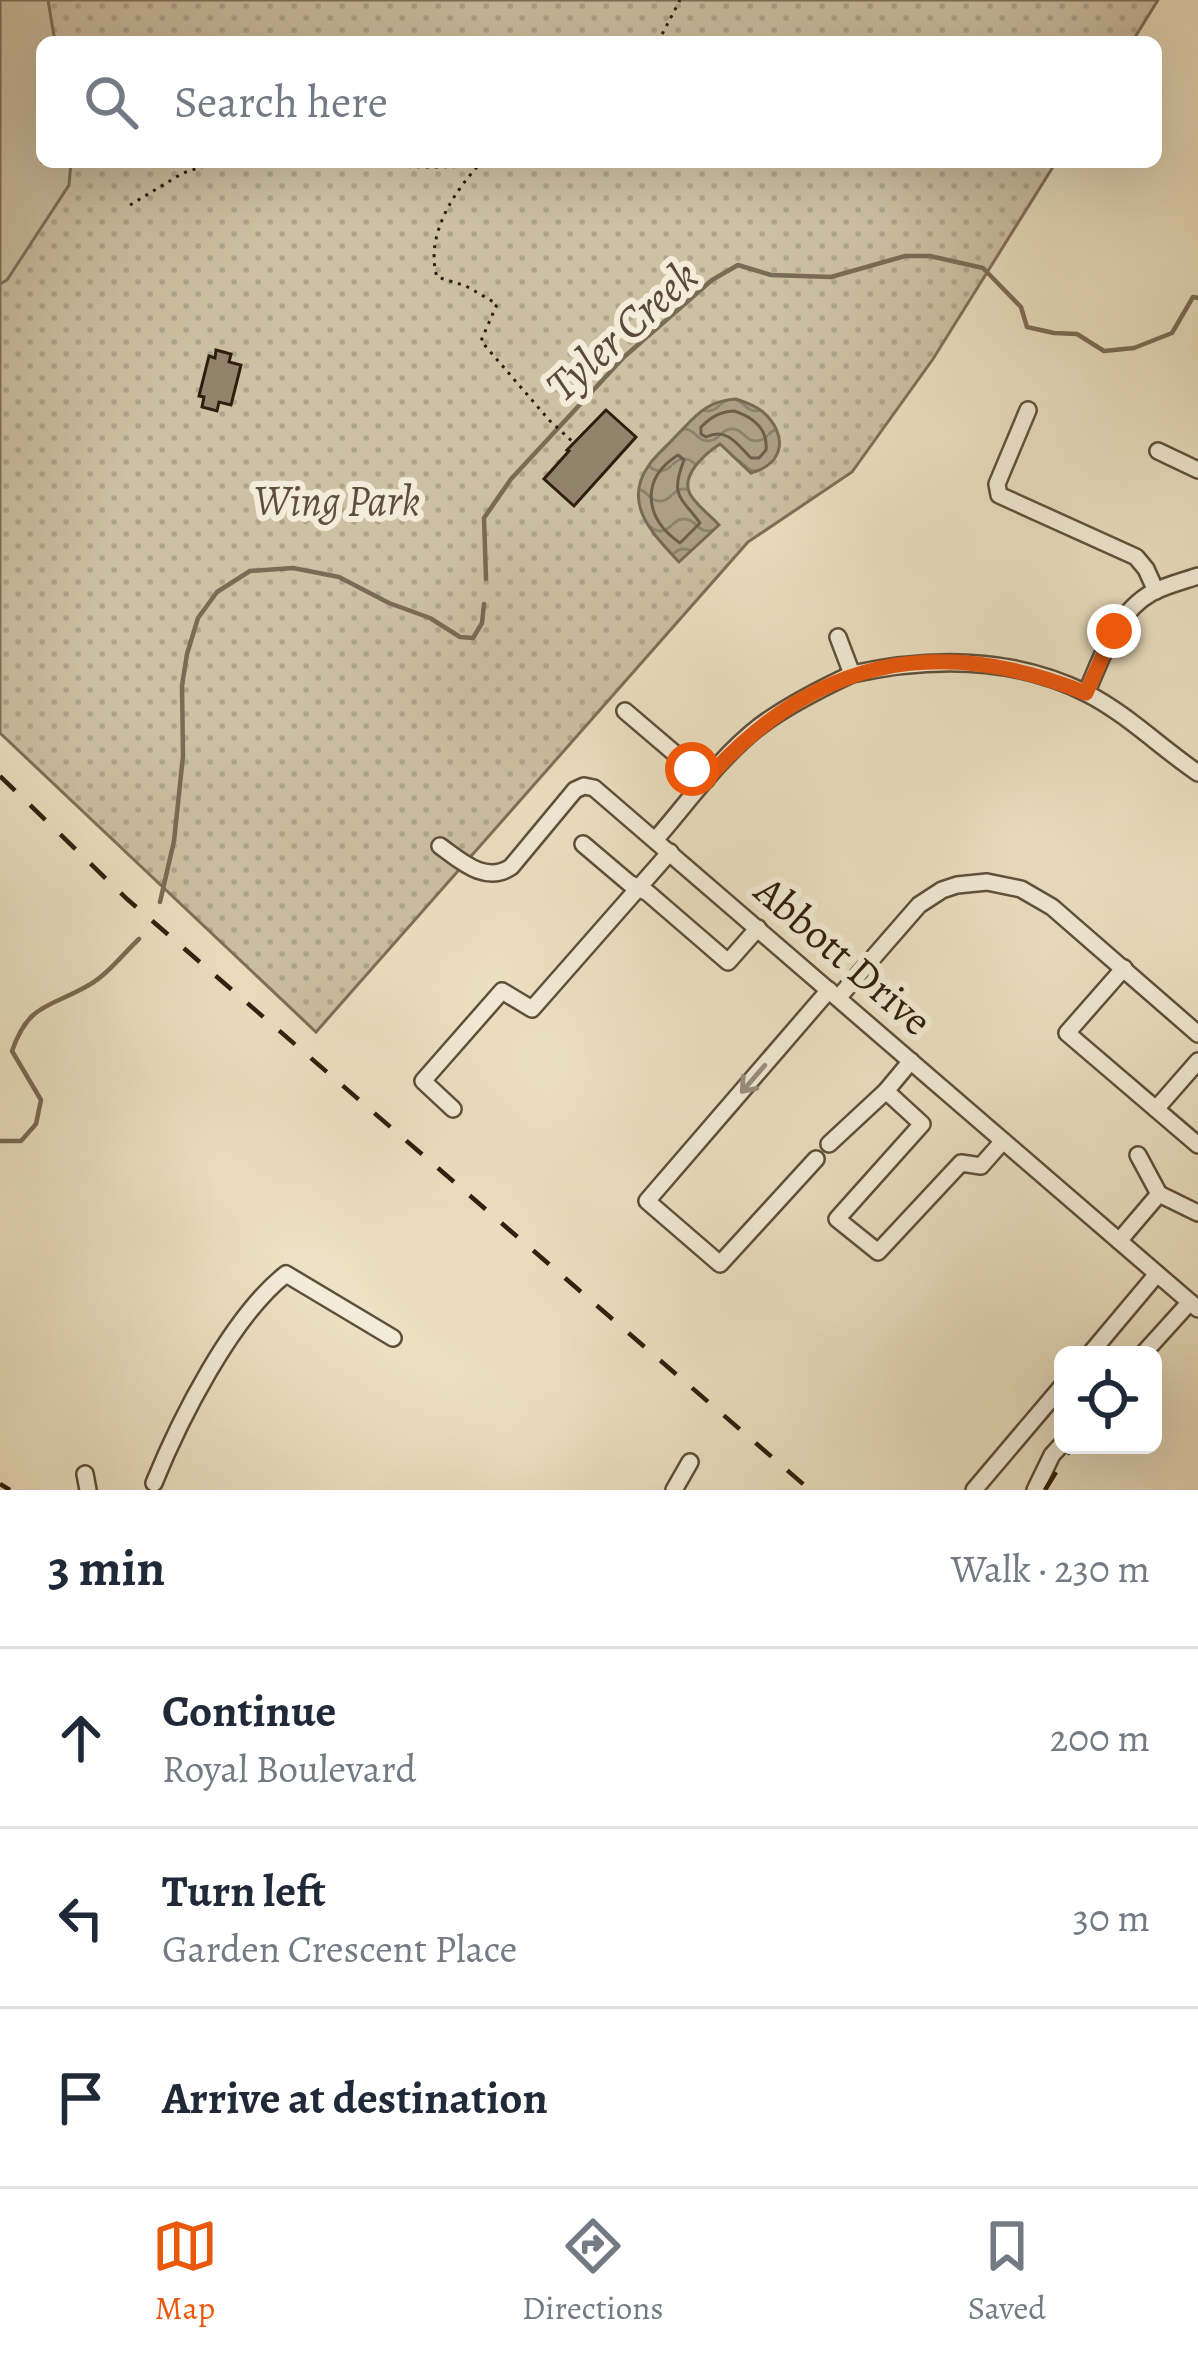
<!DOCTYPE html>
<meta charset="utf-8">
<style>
body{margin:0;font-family:Alegreya,serif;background:#f6f6f7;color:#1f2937}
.controls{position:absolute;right:36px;bottom:36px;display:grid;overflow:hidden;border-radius:18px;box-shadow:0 12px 48px #0002}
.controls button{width:108px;height:108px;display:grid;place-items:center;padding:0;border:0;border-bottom:3px solid #e0e1e3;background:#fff;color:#1f2937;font:60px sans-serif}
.stop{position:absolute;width:36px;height:36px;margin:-27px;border:9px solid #ea580c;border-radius:50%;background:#fff}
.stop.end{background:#ea580c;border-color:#fff;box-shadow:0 3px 12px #0008}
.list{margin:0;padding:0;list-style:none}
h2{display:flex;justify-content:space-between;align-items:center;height:156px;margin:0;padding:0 48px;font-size:51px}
h2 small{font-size:39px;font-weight:400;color:#747a83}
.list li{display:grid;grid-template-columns:78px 1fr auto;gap:36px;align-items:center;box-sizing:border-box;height:180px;padding:0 48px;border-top:3px solid #e0e1e3}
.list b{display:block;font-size:45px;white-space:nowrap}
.list p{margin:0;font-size:39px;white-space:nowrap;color:#747a83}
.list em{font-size:39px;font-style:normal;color:#747a83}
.icon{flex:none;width:66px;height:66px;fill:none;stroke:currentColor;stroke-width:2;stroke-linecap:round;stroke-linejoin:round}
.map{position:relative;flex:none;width:1198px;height:1490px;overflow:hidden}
.search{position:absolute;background:#fff;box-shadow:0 12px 48px #0002;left:36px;right:36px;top:36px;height:132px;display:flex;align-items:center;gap:30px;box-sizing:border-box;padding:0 42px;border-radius:18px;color:#747a83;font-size:45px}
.sheet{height:696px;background:#fff}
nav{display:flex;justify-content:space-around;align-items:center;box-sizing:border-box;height:168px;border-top:3px solid #e0e1e3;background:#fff;font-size:33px;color:#747a83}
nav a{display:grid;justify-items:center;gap:6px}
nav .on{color:#ea580c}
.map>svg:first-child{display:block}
.grass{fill:url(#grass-dots);stroke:#7e7059;stroke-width:3}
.pitch{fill:#cdc1a4;stroke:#7e7059;stroke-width:3}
.water{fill:url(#water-waves);stroke:#7a6b55;stroke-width:3}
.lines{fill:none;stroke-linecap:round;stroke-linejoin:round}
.shore{stroke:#6d5e4a;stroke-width:3}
.stream{stroke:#7a6b55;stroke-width:4.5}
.building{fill:#91846c;stroke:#2e1e0e;stroke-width:3}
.minor-casing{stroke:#5e4f3b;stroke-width:20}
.path{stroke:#2e1e0e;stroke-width:3;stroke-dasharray:3 6;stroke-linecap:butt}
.minor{stroke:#f3ecd8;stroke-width:15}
.rail{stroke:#2e1e0e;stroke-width:4.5;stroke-dasharray:21 21;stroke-linecap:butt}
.oneway{stroke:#9a8f7d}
.route{stroke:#ea580c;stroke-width:15}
.labels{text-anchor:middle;stroke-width:12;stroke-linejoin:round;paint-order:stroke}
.park-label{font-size:42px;font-style:italic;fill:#5e4f3b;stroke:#f3ecd8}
.street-label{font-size:42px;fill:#2e1e0e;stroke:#f3ecd8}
.water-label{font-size:45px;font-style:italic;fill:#5a4b38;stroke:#f3ecd8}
</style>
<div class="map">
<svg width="1198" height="1490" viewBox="0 0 1198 1490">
<defs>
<pattern id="grass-dots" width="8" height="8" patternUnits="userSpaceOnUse" patternTransform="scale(3)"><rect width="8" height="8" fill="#cdc1a4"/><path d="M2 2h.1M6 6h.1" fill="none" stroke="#b0a58c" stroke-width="1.8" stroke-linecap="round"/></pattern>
<pattern id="water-waves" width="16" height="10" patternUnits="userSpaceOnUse" patternTransform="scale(3)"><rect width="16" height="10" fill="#ac9f85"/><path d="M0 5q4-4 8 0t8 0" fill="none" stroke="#8c816b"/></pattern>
</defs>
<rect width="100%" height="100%" fill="#ede2c3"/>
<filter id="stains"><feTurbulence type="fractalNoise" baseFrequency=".00167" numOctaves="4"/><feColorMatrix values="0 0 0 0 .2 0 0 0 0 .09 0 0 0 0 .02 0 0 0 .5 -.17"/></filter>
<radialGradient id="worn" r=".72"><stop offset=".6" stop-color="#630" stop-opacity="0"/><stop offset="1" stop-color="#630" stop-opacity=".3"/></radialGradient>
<!-- grass -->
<polygon class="grass" points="0,0 1158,0 1132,42 42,42 42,162 1056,162 933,359 852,472 748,542 316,1032 0,733"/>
<!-- pitch -->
<polygon class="pitch" points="0,0 48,0 55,42 42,42 42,162 71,162 69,185 7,280 0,284"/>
<!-- water -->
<path class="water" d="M736 399C745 402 756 406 763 412 788 434 785 464 751 473L720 444C706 453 680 475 690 494 696 505 711 516 719 525L679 562C654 535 621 504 649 465 656 455 667 446 675 437 696 416 705 401 736 399Z"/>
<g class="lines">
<!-- shore -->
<g class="shore">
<path d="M734 411C753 417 768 429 766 450L759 458H751C737 444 727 427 706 437L701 434V427C711 417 719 412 734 411Z"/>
<path d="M678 455 684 460C670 496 680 496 700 523L680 543C644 518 640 479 678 455Z"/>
</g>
<!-- stream -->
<g class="stream">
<polyline points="486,579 484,518 511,479 624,357 712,280 738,265 771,275 831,277 905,256 930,256 983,268 1021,307 1027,327 1054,333 1077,334 1104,351 1134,348 1172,333 1193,297 1198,298"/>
<polyline points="160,902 174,841 183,756 182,686 187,654 198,618 217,592 250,571 293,568 339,577 389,603 430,618 460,637 473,638 482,623 484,604"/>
<path d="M0 1141H21L36 1124 41 1100 12 1051C29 1002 50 1008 89 985 107 975 123 954 139 939"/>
</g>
</g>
<!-- building -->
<g class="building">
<polygon points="216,350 231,354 229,362 241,365 231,405 219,402 217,411 202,407 204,397 199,396 209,356 215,358"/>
<polygon points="606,410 636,437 574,506 544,479 569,451 567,450"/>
</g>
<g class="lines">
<!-- minor casing -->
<g class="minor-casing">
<g id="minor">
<polyline points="1028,410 997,484 999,495 1136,557 1146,569 1156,591"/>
<polyline points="1158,451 1198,470"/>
<path d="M838 637 852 674C930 657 1012 656 1086 693 1126 713 1161 748 1198 773"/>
<path d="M1086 693C1103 656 1115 613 1153 592 1167 585 1183 581 1198 576"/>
<polyline points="625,711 706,780"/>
<path d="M656 839C689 801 720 757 760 726 788 705 820 689 852 674"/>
<polyline points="583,844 629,883 648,893 728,962 758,928"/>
<path d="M440 846C461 861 485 884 511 867L575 790 584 786 594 788 1198 1309"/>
<polyline points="1124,968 1067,1033 1198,1145"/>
<polyline points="838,998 919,905 942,890 957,885 987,882 1021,889 1052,907 1198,1034"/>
<polyline points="886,1091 922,1124 837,1219 878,1252 961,1163 981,1166 1003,1141"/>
<polyline points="453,1109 423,1081 502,991 532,1009 670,852"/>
<polyline points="1156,1109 1198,1061"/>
<polyline points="829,1144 886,1091 911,1061"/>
<polyline points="1138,1155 1159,1194"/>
<polyline points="816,1159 720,1264 647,1201 829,990"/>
<polyline points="1119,1241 1159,1194 1198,1213"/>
<polyline points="1089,1355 1157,1274"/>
<polyline points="1142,1355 1190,1302"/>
<polyline points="85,1474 88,1490"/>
<path d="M154 1483C180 1419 232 1316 286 1274L393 1338"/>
<polyline points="674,1490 690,1462"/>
<polyline points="974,1490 1063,1385"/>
<polyline points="1035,1490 1052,1455 1063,1443"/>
</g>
</g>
<!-- path -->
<g class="path">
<polyline points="658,42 680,0"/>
<path d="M327 162C391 167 453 170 517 162"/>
<path d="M477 167C452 195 425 237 437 277L466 286 497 304 481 341 550 421 573 442"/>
<polyline points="130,205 183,173 216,162"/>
</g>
<!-- minor -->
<use href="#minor" class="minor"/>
<!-- rail -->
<g class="rail">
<polyline points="0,776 127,899 810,1490"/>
<polyline points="0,1484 10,1490"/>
<polyline points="1045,1490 1073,1445"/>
</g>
</g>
<!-- one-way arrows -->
<defs><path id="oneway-shaft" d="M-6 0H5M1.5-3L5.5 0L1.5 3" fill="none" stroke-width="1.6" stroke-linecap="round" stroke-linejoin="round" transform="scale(3)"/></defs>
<use class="oneway" href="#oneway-shaft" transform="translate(753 1079) rotate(131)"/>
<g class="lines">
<!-- route -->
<path class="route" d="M692 769 706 780C814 658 936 633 1086 693L1114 631"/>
</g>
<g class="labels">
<!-- park labels -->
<g class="park-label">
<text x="337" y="515">Wing Park</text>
</g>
<!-- street labels -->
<g class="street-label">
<text transform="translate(844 955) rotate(41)" y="15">Abbott Drive</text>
</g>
<!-- water labels -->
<g class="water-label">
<text transform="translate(621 330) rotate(-42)" y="16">Tyler Creek</text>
</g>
</g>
<rect width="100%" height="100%" filter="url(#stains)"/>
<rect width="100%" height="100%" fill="url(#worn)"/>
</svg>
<div class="controls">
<button><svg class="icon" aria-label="locate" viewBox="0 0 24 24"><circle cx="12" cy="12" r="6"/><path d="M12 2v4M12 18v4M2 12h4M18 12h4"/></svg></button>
</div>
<div class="stop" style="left:692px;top:769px"></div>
<div class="stop end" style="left:1114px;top:631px"></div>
<div class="search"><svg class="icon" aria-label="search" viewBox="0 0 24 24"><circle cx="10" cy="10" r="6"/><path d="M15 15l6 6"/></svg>Search here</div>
</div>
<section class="sheet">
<h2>3 min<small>Walk · 230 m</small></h2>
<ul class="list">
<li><svg class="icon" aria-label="ahead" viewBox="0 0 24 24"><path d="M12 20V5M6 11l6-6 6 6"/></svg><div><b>Continue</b><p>Royal Boulevard</p></div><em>200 m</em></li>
<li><svg class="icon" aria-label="left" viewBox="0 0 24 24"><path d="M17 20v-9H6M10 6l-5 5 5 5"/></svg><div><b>Turn left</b><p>Garden Crescent Place</p></div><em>30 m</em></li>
<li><svg class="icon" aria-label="arrive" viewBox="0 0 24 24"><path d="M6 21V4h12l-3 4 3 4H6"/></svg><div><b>Arrive at destination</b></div></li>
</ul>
</section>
<nav>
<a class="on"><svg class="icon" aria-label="map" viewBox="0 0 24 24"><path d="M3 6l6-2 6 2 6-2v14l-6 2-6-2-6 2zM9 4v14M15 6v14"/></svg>Map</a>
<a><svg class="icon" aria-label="directions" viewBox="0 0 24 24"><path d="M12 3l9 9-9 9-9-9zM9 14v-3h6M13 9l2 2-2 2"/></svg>Directions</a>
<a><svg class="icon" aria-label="saved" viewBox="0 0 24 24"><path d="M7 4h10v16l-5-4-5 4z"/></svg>Saved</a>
</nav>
